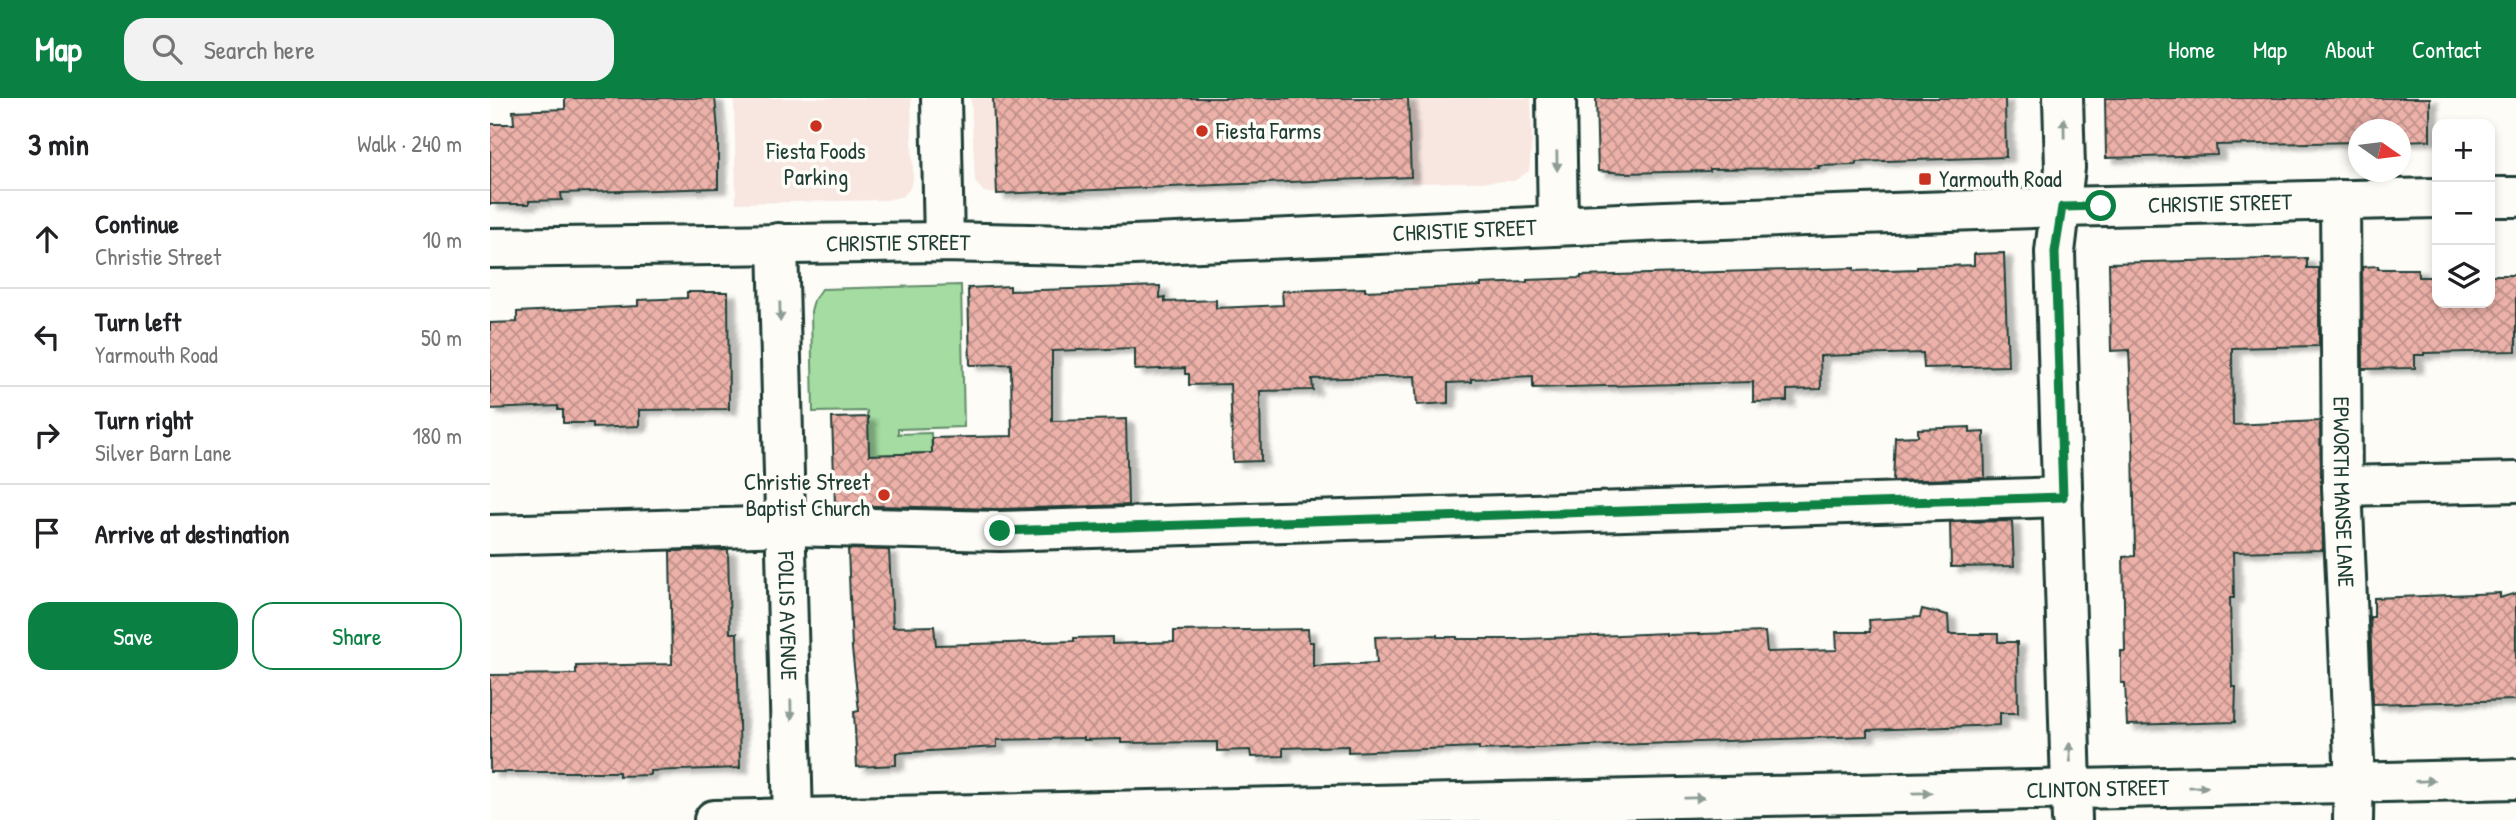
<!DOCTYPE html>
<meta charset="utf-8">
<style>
body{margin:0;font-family:"Patrick Hand",sans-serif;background:#f2f2f2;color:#202124}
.controls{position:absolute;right:21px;top:21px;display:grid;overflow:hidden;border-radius:14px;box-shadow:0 4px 10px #0003}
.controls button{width:63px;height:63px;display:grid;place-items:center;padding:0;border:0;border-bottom:2px solid #e0e0e0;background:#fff;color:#202124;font:35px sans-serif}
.compass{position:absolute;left:1858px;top:21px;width:63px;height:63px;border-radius:50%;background:#fff;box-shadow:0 4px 10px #0003;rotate:104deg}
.stop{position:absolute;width:21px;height:21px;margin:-16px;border:5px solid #0b8043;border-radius:50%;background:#fff}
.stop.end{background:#0b8043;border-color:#fff;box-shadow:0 2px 7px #0008}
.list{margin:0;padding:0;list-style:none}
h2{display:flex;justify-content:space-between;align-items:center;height:91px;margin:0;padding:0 28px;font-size:30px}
h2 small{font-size:23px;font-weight:400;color:#757577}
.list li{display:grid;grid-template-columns:46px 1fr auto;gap:21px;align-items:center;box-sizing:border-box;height:98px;padding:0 28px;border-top:2px solid #e0e0e0}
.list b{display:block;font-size:26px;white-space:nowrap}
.list p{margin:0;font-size:23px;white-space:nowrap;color:#757577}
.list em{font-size:23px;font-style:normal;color:#757577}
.actions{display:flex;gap:14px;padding:21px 28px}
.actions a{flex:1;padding:16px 0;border:2px solid #0b8043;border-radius:21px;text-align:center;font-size:24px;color:#0b8043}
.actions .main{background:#0b8043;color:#fff}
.icon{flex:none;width:38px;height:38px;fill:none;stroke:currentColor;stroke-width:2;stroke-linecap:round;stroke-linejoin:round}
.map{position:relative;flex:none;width:2026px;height:722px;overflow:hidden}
header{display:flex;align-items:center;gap:42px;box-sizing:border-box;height:98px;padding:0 35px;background:#0b8043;color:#fff}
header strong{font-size:33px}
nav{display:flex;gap:38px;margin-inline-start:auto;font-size:24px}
.search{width:490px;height:63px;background:#f2f2f2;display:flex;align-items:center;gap:18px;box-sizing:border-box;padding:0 24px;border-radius:21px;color:#757577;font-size:26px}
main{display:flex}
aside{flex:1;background:#fff}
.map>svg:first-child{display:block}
.built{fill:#f8e6e0}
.grass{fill:#a4dca1;stroke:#628c6a;stroke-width:2}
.building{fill:url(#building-cross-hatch);stroke:#1f3d34;stroke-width:2;filter:url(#shadow)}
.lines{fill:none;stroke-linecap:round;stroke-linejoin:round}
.minor-casing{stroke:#1f3d34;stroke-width:44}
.minor{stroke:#fdfcf7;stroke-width:38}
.oneway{fill:#8e9c96}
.route{stroke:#0b8043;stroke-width:9}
.poi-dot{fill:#c8321e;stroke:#fdfcf7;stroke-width:2.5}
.labels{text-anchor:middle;stroke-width:7;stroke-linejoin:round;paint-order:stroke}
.poi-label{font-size:23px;fill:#1f3d34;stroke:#fdfcf7;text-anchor:start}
.street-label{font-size:23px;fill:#1f3d34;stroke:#fdfcf7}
</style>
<header>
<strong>Map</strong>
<div class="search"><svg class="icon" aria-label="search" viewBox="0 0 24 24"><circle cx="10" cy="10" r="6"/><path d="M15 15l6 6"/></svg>Search here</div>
<nav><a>Home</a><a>Map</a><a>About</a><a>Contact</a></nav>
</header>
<main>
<aside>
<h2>3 min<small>Walk · 240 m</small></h2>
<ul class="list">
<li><svg class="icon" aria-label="ahead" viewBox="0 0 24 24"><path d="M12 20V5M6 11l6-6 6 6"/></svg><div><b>Continue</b><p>Christie Street</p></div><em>10 m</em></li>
<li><svg class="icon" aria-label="left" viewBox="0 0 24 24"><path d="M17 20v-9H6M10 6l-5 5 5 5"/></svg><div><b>Turn left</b><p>Yarmouth Road</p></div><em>50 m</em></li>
<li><svg class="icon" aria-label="right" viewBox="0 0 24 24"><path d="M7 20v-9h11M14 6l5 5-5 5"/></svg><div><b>Turn right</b><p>Silver Barn Lane</p></div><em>180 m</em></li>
<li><svg class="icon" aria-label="arrive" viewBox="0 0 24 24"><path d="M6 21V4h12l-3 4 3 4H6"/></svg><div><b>Arrive at destination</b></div></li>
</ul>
<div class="actions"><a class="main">Save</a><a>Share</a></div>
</aside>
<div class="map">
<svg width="2026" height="722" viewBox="0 0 2026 722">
<defs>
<pattern id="building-cross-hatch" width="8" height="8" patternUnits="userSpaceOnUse" patternTransform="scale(1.75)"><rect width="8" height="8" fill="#ecb1a9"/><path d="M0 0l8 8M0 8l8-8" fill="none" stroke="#bf918a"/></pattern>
<filter id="shadow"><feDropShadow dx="8" dy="4.5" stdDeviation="2" flood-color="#0004"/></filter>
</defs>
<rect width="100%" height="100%" fill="#fdfcf7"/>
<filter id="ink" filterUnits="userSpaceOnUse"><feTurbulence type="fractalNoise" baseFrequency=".0143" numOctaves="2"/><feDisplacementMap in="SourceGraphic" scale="14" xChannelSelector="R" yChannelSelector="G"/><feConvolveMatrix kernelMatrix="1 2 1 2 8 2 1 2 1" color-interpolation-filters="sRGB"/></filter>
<g filter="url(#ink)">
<!-- built -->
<g class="built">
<polygon points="244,0 421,0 423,81 419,92 413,98 396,102 246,105"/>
<polygon points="481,0 1041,0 1042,43 1039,73 1024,83 921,85 920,79 507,96 494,94 485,84"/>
</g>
<!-- grass -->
<polygon class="grass" points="471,187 474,329 408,331 408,336 441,335 442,355 379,357 377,313 323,314 321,213 324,202 332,191"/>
<!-- building -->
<g class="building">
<polygon points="75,0 225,0 228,32 228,90 71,95 72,102 39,103 39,106 0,106 0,26 24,26 23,13 75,11"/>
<polygon points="503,0 918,0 921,79 507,96"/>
<polygon points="1106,0 1515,0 1516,59 1366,64 1366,67 1328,68 1329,70 1220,71 1220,73 1135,75 1108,73"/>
<polygon points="1615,0 1940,0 1940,42 1910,43 1910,32 1868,32 1868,44 1726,47 1727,57 1616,60"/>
<polygon points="1514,155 1518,268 1434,270 1433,255 1330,258 1331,291 1297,292 1297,303 1263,304 1263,284 1043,290 1043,278 981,281 981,284 958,285 958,305 927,307 925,278 822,281 823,292 770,293 771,363 743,364 740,286 699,287 699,276 695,276 695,270 645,272 645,250 562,253 562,323 636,321 638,407 510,411 345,407 342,320 378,319 379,357 442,355 442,340 522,338 521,266 480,267 478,190 520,188 520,193 670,188 670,200 675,199 675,204 726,202 726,210 793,207 792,193 875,190 875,193 991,188 991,186 1037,184 1037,182 1091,180 1091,178 1364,170 1364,173 1427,171 1427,169 1484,167 1484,156"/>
<polygon points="1817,160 1817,170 1829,170 1829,248 1742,250 1743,327 1830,323 1833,452 1743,454 1744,500 1740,500 1742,589 1746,589 1745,624 1637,627 1635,585 1631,585 1631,553 1635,553 1633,459 1645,458 1643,344 1639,252 1621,253 1619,165"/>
<polygon points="1888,168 1888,171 1928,171 1928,179 1947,179 1947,205 2000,205 2000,177 2026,177 2026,253 1934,255 1934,257 1925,257 1925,270 1873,271 1872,169"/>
<polygon points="197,194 238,194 239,311 149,312 149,328 103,330 103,325 73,325 73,312 68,312 68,308 0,311 0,225 27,224 27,214 148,208 148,202 197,200"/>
<polygon points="1480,329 1480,335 1494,334 1495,380 1403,383 1405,339 1428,338 1428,331"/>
<polygon points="1522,423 1524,468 1461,469 1460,424"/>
<polygon points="358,451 399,452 403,529 444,528 446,547 584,543 584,540 622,539 622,546 684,544 684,533 818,531 819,544 823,544 823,568 887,565 885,539 947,537 947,539 967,539 967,541 1035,541 1176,535 1176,537 1275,534 1277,554 1347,552 1346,534 1380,534 1379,522 1430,519 1432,511 1458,517 1459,536 1508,536 1508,544 1527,544 1528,615 1510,615 1510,627 1377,632 1377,638 989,652 989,649 858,654 858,648 793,650 793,658 761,659 760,652 727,653 727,644 631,645 631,641 594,642 594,640 507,642 507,649 406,655 406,667 367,669 364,614 369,613 362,551"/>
<polygon points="238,452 240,535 247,535 250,670 160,673 160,677 129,678 129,674 0,674 0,577 86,576 86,568 182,566 180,453"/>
<polygon points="2010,495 2010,500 2026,495 2026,602 1883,606 1880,519 1884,519 1884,500"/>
</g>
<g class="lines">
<!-- minor casing -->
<g class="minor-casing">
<g id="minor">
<polyline points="451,0 454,144"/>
<polyline points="1066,0 1068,127"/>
<polyline points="1573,0 1575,70 1565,154 1582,722"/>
<polyline points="2000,99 2026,99"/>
<path id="s1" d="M1850 102 1852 388 1864 662 1863 722"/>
<path id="s2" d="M288 145 303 722"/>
<path id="s3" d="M0 150 454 144 621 148 1175 123 1572 109 1947 100"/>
<polyline points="1852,388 2026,384"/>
<polyline points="0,437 296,428 510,433 1573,399"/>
<path id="s4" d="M224 722 2026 681"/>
</g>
</g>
<!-- minor -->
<use href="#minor" class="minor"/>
</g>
<!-- one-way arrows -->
<defs><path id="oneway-solid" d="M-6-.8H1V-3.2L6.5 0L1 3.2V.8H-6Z" transform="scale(1.75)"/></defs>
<g class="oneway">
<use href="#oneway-solid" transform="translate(1574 30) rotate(-91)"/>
<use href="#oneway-solid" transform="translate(1067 63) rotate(89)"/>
<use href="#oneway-solid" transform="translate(290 214) rotate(89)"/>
<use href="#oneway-solid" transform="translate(301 612) rotate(89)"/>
<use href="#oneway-solid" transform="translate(1580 654) rotate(-92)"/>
<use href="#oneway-solid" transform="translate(1935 683) rotate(-2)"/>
<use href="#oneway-solid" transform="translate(1708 689) rotate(-1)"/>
<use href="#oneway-solid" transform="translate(1432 695) rotate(-1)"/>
<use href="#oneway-solid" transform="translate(1204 700) rotate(-1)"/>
</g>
</g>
<g class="lines" filter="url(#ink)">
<!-- route -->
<polyline class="route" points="510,433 1573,399 1565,154 1572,109 1611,108"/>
</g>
<!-- markers -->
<g class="poi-dot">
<circle cx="326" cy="28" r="7"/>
<circle cx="712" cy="33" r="7"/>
<rect x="1428" y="74" width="14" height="14" rx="3.5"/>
<circle cx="394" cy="397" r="7"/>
</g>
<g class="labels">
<!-- poi labels -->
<g class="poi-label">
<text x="726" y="41">Fiesta Farms</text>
<text x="326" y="61" text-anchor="middle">Fiesta Foods<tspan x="326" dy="26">Parking</tspan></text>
<text x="1449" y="89">Yarmouth Road</text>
<text x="380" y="392" text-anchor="end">Christie Street<tspan x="380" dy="26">Baptist Church</tspan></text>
</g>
<!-- street labels -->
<g class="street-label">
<text dy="8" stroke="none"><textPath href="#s3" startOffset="1731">CHRISTIE STREET</textPath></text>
<text dy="8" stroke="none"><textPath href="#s3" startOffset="975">CHRISTIE STREET</textPath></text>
<text dy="8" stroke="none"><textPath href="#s3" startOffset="408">CHRISTIE STREET</textPath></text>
<text dy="8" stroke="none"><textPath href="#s1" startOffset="292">EPWORTH MANSE LANE</textPath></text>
<text dy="8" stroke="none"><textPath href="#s2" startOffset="373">FOLLIS AVENUE</textPath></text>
<text dy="8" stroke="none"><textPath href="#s4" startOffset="1384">CLINTON STREET</textPath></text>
</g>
</g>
</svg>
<div class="controls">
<button>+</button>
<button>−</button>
<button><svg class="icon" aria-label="layers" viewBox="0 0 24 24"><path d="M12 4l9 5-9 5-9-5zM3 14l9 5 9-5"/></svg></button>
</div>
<svg class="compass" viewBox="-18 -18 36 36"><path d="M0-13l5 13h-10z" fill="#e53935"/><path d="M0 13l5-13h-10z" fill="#757577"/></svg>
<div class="stop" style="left:1611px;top:108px"></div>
<div class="stop end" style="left:510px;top:433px"></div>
</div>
</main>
